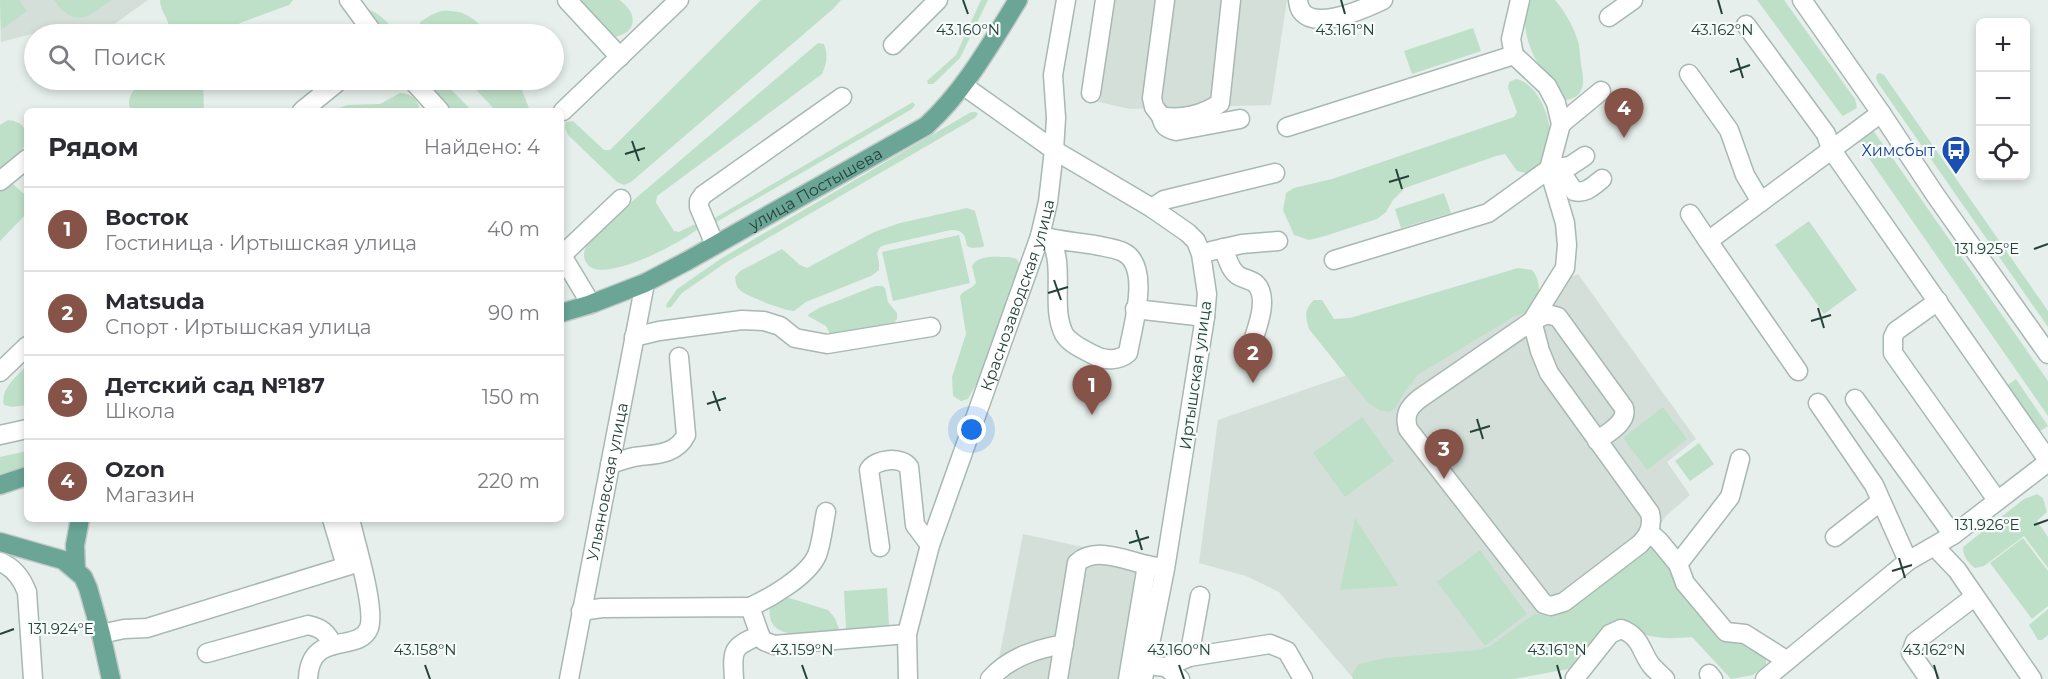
<!DOCTYPE html>
<html lang="ru">
<meta charset="utf-8">
<style>
body{margin:0;font-family:Montserrat,sans-serif;background:#f2f2f3;color:#2b2b33}
.controls{position:absolute;right:18px;top:18px;display:grid;overflow:hidden;border-radius:9px;box-shadow:0 3px 9px #0003}
.controls button{width:54px;height:54px;display:grid;place-items:center;padding:0;border:0;border-bottom:2px solid #e1e1e2;background:#fff;color:#2b2b33;font:30px sans-serif}
.you{position:absolute;left:972px;top:430px;width:21px;height:21px;margin:-15px;border:4px solid #fff;border-radius:50%;background:#1a73e8;box-shadow:0 0 0 9px #1a73e833}
.badge{display:grid;place-items:center;width:39px;height:39px;border-radius:50%;background:#855347;color:#fff;font-size:20px;font-weight:700}
.pin{position:absolute;translate:-50% -50px;filter:drop-shadow(0 2px 3px #0008)}
.pin::after{content:'';position:absolute;top:32px;width:21px;height:18px;background:inherit;clip-path:polygon(0 0,100% 0,50% 100%)}
.list{margin:0;padding:0;list-style:none}
h2{display:flex;justify-content:space-between;align-items:center;height:78px;margin:0;padding:0 24px;font-size:26px}
h2 small{font-size:20px;font-weight:400;color:#7c7c81}
.list li{display:grid;grid-template-columns:39px 1fr auto;gap:18px;align-items:center;box-sizing:border-box;height:84px;padding:0 24px;border-top:2px solid #e1e1e2}
.list b{display:block;font-size:22px;white-space:nowrap}
.list p{margin:0;font-size:20px;white-space:nowrap;color:#7c7c81}
.list em{font-size:20px;font-style:normal;color:#7c7c81}
.icon{flex:none;width:33px;height:33px;fill:none;stroke:currentColor;stroke-width:2;stroke-linecap:round;stroke-linejoin:round}
.map{position:relative;flex:none;width:2048px;height:679px;overflow:hidden}
.search{position:absolute;background:#fff;box-shadow:0 3px 9px #0003;left:24px;top:24px;width:540px;height:66px;display:flex;align-items:center;gap:15px;box-sizing:border-box;padding:0 21px;border-radius:33px;color:#7c7c81;font-size:22px}
.panel{position:absolute;background:#fff;box-shadow:0 3px 9px #0003;left:24px;top:108px;width:540px;height:414px;border-radius:9px}
.map>svg:first-child{display:block}
.built{fill:#d4dfda}
.green{fill:#bfe0c8}
.lines{fill:none;stroke-linecap:round;stroke-linejoin:round}
.minor-casing{stroke:#a8b8b2;stroke-width:21}
.major-casing{stroke:#c2cac8;stroke-width:21}
.minor{stroke:#fff;stroke-width:18}
.major{stroke:#6aa596;stroke-width:18}
.ticks{fill:none;stroke:#24423a;stroke-width:2}
.labels{text-anchor:middle;stroke-width:4.5;stroke-linejoin:round;paint-order:stroke}
.transit-label{font-size:16px;fill:#164399;stroke:#f7fbf9;text-anchor:end}
.street-label{font-size:16px;fill:#24423a;stroke:#f7fbf9}
.ticks-label{font-size:15px;text-anchor:middle;fill:#24423a;stroke:#f7fbf9;stroke-width:4.5;stroke-linejoin:round;paint-order:stroke}
</style>
<div class="map">
<svg width="2048" height="679" viewBox="0 0 2048 679">
<rect width="100%" height="100%" fill="#e6efeb"/>
<!-- built -->
<g class="built">
<polygon points="0,0 148,0 113,25 96,31 82,31 63,26 1,42"/>
<polygon points="1095,0 1287,0 1271,105 1130,109 1081,98"/>
<polygon points="1578,274 1696,439 1667,462 1690,495 1666,516 1658,528 1635,575 1489,654 1352,677 1279,592 1246,576 1199,563 1218,420 1393,359"/>
<polygon points="1023,534 1143,560 1123,679 995,679"/>
</g>
<!-- green -->
<g class="green">
<polygon points="0,0 19,0 27,11 1,30"/>
<path d="M54 0H111C87 18 75 29 54 0Z"/>
<path d="M160 0H293L289 5 240 23 231 34H169C172 21 160 13 160 0Z"/>
<path d="M579 0H620C624 4 631 9 632 16 636 29 623 37 611 37Z"/>
<polygon points="761,0 841,0 833,9 631,182 624,185 617,182 568,135 565,128 566,122 573,121 604,150 610,150"/>
<polygon points="981,0 988,0 960,58 933,84 928,84 927,81 956,55"/>
<path d="M1530 0H1555C1566 13 1575 29 1579 45 1580 51 1580 58 1581 64 1584 79 1587 97 1566 100 1543 77 1513 33 1530 0Z"/>
<polygon points="1757,0 1784,0 1855,99 1857,108 1843,116 1840,113"/>
<path d="M367 9C380 13 390 25 399 34H383L364 10Z"/>
<path d="M441 11C463 9 475 18 488 34H425L420 29V22L431 15Z"/>
<polygon points="1473,28 1481,51 1412,74 1404,51"/>
<path d="M818 43 824 44C828 55 827 63 822 74L657 196 656 203 674 231 679 232 693 225H697L699 228C683 242 604 284 588 265 578 253 589 242 596 232Z"/>
<polygon points="1880,73 1884,75 2048,311 2048,327 1878,83 1876,78 1877,74"/>
<path d="M1516 79C1539 83 1555 125 1549 146 1546 156 1537 166 1530 174L1517 171 1505 154 1496 156 1405 188 1393 200 1386 212 1377 219 1325 236 1309 240 1294 235 1283 210 1286 193 1294 188 1332 179 1514 117 1517 112 1508 88 1509 82Z"/>
<path d="M144 80H203L204 111H131C125 96 134 90 144 80Z"/>
<polygon points="423,80 442,80 472,111 451,111"/>
<polygon points="467,80 518,80 530,111 496,111"/>
<path d="M400 93C412 94 418 99 420 111H329L348 105 380 104Z"/>
<polygon points="913,102 915,105 912,109 713,224 713,219"/>
<polygon points="971,112 976,112 978,114 975,118 725,263 682,293 671,307 667,308 666,305 677,289 722,258"/>
<path d="M8 120C15 121 20 122 24 128 35 145 11 161 0 172V125Z"/>
<polygon points="1871,130 1875,133 2048,381 2048,416 1861,147 1859,142 1860,138"/>
<polygon points="9,183 12,183 27,197 27,213 0,241 0,191"/>
<polygon points="1444,193 1451,213 1401,228 1395,209"/>
<path d="M967 208 975 211 984 245 983 247 972 248 967 246C965 234 963 230 951 230L885 245 880 247 877 253 879 263V270L871 276 806 302 794 311C785 311 746 296 740 290 736 287 736 282 735 277L740 271 780 250 782 249 800 265 807 268 874 232 900 223Z"/>
<polygon points="1809,221 1857,290 1824,314 1775,245"/>
<polygon points="959,235 970,283 893,301 882,252"/>
<path d="M1009 257 1017 259 1020 265 1019 274 979 379 968 399 961 401 953 396 952 377 966 334 960 296C964 289 971 290 976 283L972 266C978 254 998 257 1009 257Z"/>
<path d="M1518 268 1532 270C1542 281 1541 300 1529 310 1525 313 1519 315 1515 316L1419 374 1406 390 1396 407 1390 412 1379 410 1368 403 1309 329C1305 316 1304 310 1314 300H1322L1334 319 1350 318Z"/>
<polygon points="875,286 882,286 885,288 888,302 897,313 897,319 891,326 831,336 826,326 808,316 809,314 819,308"/>
<path d="M27 365V405L12 407 4 405C0 389 17 376 27 365Z"/>
<polygon points="2016,379 2048,426 2037,433 2005,387"/>
<polygon points="1663,407 1687,439 1647,470 1623,438"/>
<polygon points="1362,417 1394,461 1345,497 1313,453"/>
<polygon points="1699,443 1714,464 1690,481 1675,461"/>
<polygon points="27,451 27,469 0,477 0,457"/>
<path d="M2037 494 2043 498 2047 512 2037 521 2048 537V568L2024 536 1984 566 1975 568C1967 562 1963 556 1963 547L2024 499Z"/>
<polygon points="1355,518 1399,586 1340,590"/>
<polygon points="2023,538 2048,571 2048,606 2032,619 1990,563"/>
<path d="M1651 543 1744 640 1766 656V665L1753 675 1731 679 1692 637C1671 639 1646 640 1629 626L1579 664 1568 669 1514 679H1353L1352 676 1354 670 1359 664 1385 658 1478 650 1490 646 1534 614 1556 616Z"/>
<polygon points="1480,550 1527,614 1485,646 1437,582"/>
<polygon points="887,588 889,625 846,629 844,591"/>
<path d="M786 597 828 610 835 618 839 629 837 632C814 634 764 644 770 606Z"/>
<polygon points="2048,609 2048,635 2042,640 2038,640 2029,625"/>
</g>
<g class="lines">
<!-- minor casing -->
<g class="minor-casing">
<g id="minor">
<polyline points="349,0 374,34"/>
<polyline points="567,0 620,57"/>
<path d="M1165 0 1152 98 1154 107 1161 116C1180 120 1204 115 1220 103L1231 0"/>
<path d="M1298 0C1301 38 1364 9 1383 0"/>
<path d="M1520 0 1511 39 1514 55 1547 86 1556 103 1561 124 1549 169 1565 223 1567 245 1565 268 1532 321 1540 351 1549 373 1650 513C1653 526 1649 535 1640 544L1564 602 1551 606 1544 604 1408 429C1404 415 1408 408 1419 399L1532 321 1547 314 1558 317 1624 408C1628 423 1607 433 1597 441"/>
<polyline points="1802,0 1881,113 1936,196 2048,354"/>
<polyline points="1609,17 1633,0"/>
<polyline points="1746,25 1826,134 1831,149 2048,460"/>
<polyline points="893,45 938,0"/>
<polyline points="1689,74 1729,130 1745,175 1761,202"/>
<polyline points="412,80 440,111"/>
<polyline points="964,86 1054,150 1152,208 1188,233 1196,241 1201,254 1207,294 1205,317 1165,569 1143,679"/>
<polyline points="1091,93 1105,0"/>
<polyline points="302,111 340,80"/>
<polyline points="563,111 679,0"/>
<path d="M1161 116C1163 126 1166 128 1176 131L1240 119"/>
<polyline points="1561,124 1601,91"/>
<polyline points="1287,127 1514,55"/>
<path d="M1558 168 1574 191C1586 194 1593 186 1602 179"/>
<polyline points="0,181 27,159"/>
<polyline points="1152,208 1164,200 1275,173"/>
<polyline points="1690,214 1708,241"/>
<path d="M1040 236C1059 241 1077 242 1095 245 1104 247 1115 248 1123 252 1152 266 1132 328 1128 353 1119 361 1104 361 1094 355 1084 350 1070 344 1064 334 1050 306 1066 267 1050 238"/>
<polyline points="715,245 699,207 699,201 703,195 842,97"/>
<path d="M1223 248C1227 257 1230 271 1239 276 1244 279 1252 280 1256 284 1270 299 1256 330 1251 347"/>
<polyline points="1211,251 1242,244 1278,241"/>
<polyline points="561,254 591,304"/>
<polyline points="561,256 621,199"/>
<polyline points="1334,260 1488,213 1549,169 1570,166 1585,156"/>
<polyline points="1938,301 1896,331 1893,337 1893,353 1997,500"/>
<polyline points="1135,309 1205,317"/>
<polyline points="634,337 659,331 742,320 764,321 780,326 795,338 827,344 931,327"/>
<polyline points="1798,371 1708,241 1881,113"/>
<polyline points="0,372 27,346"/>
<polyline points="1855,399 1953,535"/>
<polyline points="1818,403 1874,485 1908,561"/>
<polyline points="0,435 27,429"/>
<polyline points="1740,459 1730,497 1678,564 1685,583 1726,632 1745,634 1786,660"/>
<path d="M610 464C617 462 625 459 634 457 652 454 676 456 686 435L679 357"/>
<polyline points="332,519 346,566"/>
<polyline points="1649,532 1659,541 1678,564"/>
<polyline points="1835,537 1880,502"/>
<path d="M880 547 869 470C875 459 902 456 909 467L915 525 930 545"/>
<polyline points="1935,547 1957,570 2032,679"/>
<path d="M0 562C13 567 22 579 27 592L33 679"/>
<path d="M750 607C770 598 808 576 817 555 822 542 823 526 826 512"/>
<polyline points="581,611 602,608 750,607 761,638 764,641 774,645 907,634"/>
<polyline points="101,634 124,629 147,628 360,562"/>
<path d="M207 653 308 625C322 628 327 633 333 645"/>
<polyline points="1189,657 1200,596"/>
<polyline points="1156,666 1166,667 1180,679"/>
<polyline points="1166,667 1189,657 1270,644 1287,651 1303,679"/>
<polyline points="1709,674 1713,679"/>
<path d="M1575 678 1610 634 1621 629C1641 636 1641 652 1651 665 1655 670 1660 674 1665 679"/>
<path d="M308 679C310 629 359 654 369 628 376 609 355 541 350 519"/>
<path id="s1" d="M569 679 645 283"/>
<path d="M734 679C732 649 732 647 760 635"/>
<path id="s2" d="M908 679 907 634 930 545 1040 236 1048 202 1054 150 1056 118 1053 75 1066 0"/>
<path d="M990 679C1009 657 1037 649 1064 644"/>
<path d="M1058 679 1077 563C1095 546 1125 560 1147 565"/>
<polyline points="1128,679 1147,565 1158,567"/>
<polyline points="1765,679 1908,561 1953,535 2048,462"/>
<polyline points="1929,679 1911,653 1915,642 1974,597"/>
</g>
</g>
<!-- major casing -->
<g class="major-casing">
<g id="major">
<path id="s3" d="M561 313 591 304 645 283 687 261 926 126C965 90 990 45 1018 0"/>
<polyline points="0,485 27,476"/>
<polyline points="0,542 63,560 83,577 88,588 101,634 111,679"/>
<polyline points="76,570 75,545 80,519"/>
</g>
</g>
<!-- minor -->
<use href="#minor" class="minor"/>
<!-- major -->
<use href="#major" class="major"/>
</g>
<!-- ticks -->
<path class="ticks" d="M963 0 968 14M1341 0 1345 14M1718 0 1722 14M1737 58 1743 78M1730 72 1750 65M632 141 639 161M625 154 645 148M1396 169 1402 189M1389 182 1409 176M2034 249 2048 244M1054 280 1061 300M1048 293 1068 287M1818 308 1824 328M1811 321 1831 315M713 391 720 411M707 404 726 398M1477 419 1483 439M1470 432 1490 426M2034 525 2048 520M1136 530 1142 550M1129 543 1149 537M1899 558 1905 578M1892 571 1912 565M0 634 14 629M425 665 430 679M802 665 807 679M1179 665 1184 679M1557 665 1561 679M1934 665 1938 679"/>
<!-- icons -->
<defs>
<g id="bus-pin" transform="scale(1.5)"><path d="M0 17L-7.5 6A9.5 9.5 0 1 1 7.5 6Z" fill="#1a4fb4" stroke="#f7fbf9"/><path d="M-5-6H5V4H4V6H2V4H-2V6H-4V4H-5ZM-3.5-4V0h7V-4ZM-3.5 1.2v1.5H-2V1.2ZM2 1.2v1.5H3.5V1.2Z" fill="#fff"/></g>
</defs>
<g fill-rule="evenodd">
<use href="#bus-pin" x="1956" y="150"/>
</g>
<g class="labels">
<!-- transit labels -->
<g class="transit-label">
<text x="1935" y="156">Химсбыт</text>
</g>
<!-- street labels -->
<g class="street-label">
<text dy="6" stroke="none"><textPath href="#s3" startOffset="284">улица Постышева</textPath></text>
<text dy="6" stroke="none"><textPath href="#s2" startOffset="402">Краснозаводская улица</textPath></text>
<text transform="translate(1195 375) rotate(-82)" y="6">Иртышская улица</text>
<text dy="6" stroke="none"><textPath href="#s1" startOffset="201">Ульяновская улица</textPath></text>
</g>
</g>
<g class="ticks-label">
<text x="968" y="35">43.160°N</text>
<text x="1345" y="35">43.161°N</text>
<text x="1722" y="35">43.162°N</text>
<text x="1987" y="254">131.925°E</text>
<text x="1987" y="530">131.926°E</text>
<text x="61" y="634">131.924°E</text>
<text x="425" y="655">43.158°N</text>
<text x="802" y="655">43.159°N</text>
<text x="1179" y="655">43.160°N</text>
<text x="1557" y="655">43.161°N</text>
<text x="1934" y="655">43.162°N</text>
</g>
</svg>
<div class="controls">
<button>+</button>
<button>−</button>
<button><svg class="icon" aria-label="locate" viewBox="0 0 24 24"><circle cx="12" cy="12" r="6"/><path d="M12 2v4M12 18v4M2 12h4M18 12h4"/></svg></button>
</div>
<div class="you"></div>
<div class="pin badge" style="left:1092px;top:415px">1</div>
<div class="pin badge" style="left:1253px;top:383px">2</div>
<div class="pin badge" style="left:1444px;top:479px">3</div>
<div class="pin badge" style="left:1624px;top:138px">4</div>
<div class="search"><svg class="icon" aria-label="search" viewBox="0 0 24 24"><circle cx="10" cy="10" r="6"/><path d="M15 15l6 6"/></svg>Поиск</div>
<section class="panel">
<h2>Рядом<small>Найдено: 4</small></h2>
<ul class="list">
<li><span class="badge">1</span><div><b>Восток</b><p>Гостиница · Иртышская улица</p></div><em>40 m</em></li>
<li><span class="badge">2</span><div><b>Matsuda</b><p>Спорт · Иртышская улица</p></div><em>90 m</em></li>
<li><span class="badge">3</span><div><b>Детский сад №187</b><p>Школа</p></div><em>150 m</em></li>
<li><span class="badge">4</span><div><b>Ozon</b><p>Магазин</p></div><em>220 m</em></li>
</ul>
</section>
</div>
